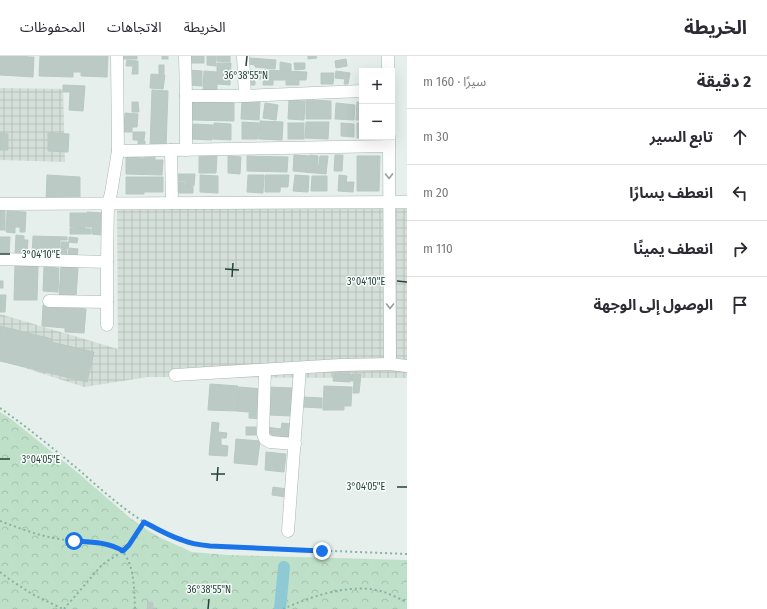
<!DOCTYPE html>
<html lang="ar">
<meta charset="utf-8">
<style>
body{margin:0;font-family:"Fira Sans Condensed","Noto Sans Arabic",sans-serif;background:#f7f7f7;color:#2b2b33;direction:rtl}
.controls{position:absolute;right:12px;top:12px;display:grid;overflow:hidden;border-radius:0px;box-shadow:0 4px 16px #0002}
.controls button{width:36px;height:36px;display:grid;place-items:center;padding:0;border:0;border-bottom:1px solid #e1e1e2;background:#fff;color:#2b2b33;font:20px sans-serif}
.stop{position:absolute;width:12px;height:12px;margin:-9px;border:3px solid #1a73e8;border-radius:50%;background:#fff}
.stop.end{background:#1a73e8;border-color:#fff;box-shadow:0 1px 4px #0008}
.list{margin:0;padding:0;list-style:none}
h2{display:flex;justify-content:space-between;align-items:center;height:52px;margin:0;padding:0 16px;font-size:17px}
h2 small{font-size:13px;font-weight:400;color:#7c7c81}
.list li{display:grid;grid-template-columns:26px 1fr auto;gap:12px;align-items:center;box-sizing:border-box;height:56px;padding:0 16px;border-top:1px solid #e1e1e2}
.list b{display:block;font-size:15px;white-space:nowrap}
.list em{font-size:13px;font-style:normal;color:#7c7c81}
.icon{flex:none;width:22px;height:22px;fill:none;stroke:currentColor;stroke-width:2;stroke-linecap:round;stroke-linejoin:round}
.map{position:relative;flex:none;width:407px;height:553px;overflow:hidden;direction:ltr}
header{display:flex;align-items:center;gap:24px;box-sizing:border-box;height:56px;padding:0 20px;background:#fff;border-bottom:1px solid #e1e1e2}
header strong{font-size:19px}
nav{display:flex;gap:22px;margin-inline-start:auto;font-size:14px}
main{display:flex}
aside{flex:1;background:#fff}
.map>svg:first-child{display:block}
.industrial{fill:url(#industrial-grid)}
.park{fill:url(#park-crowns)}
.lines{fill:none;stroke-linecap:round;stroke-linejoin:round}
.canal{stroke:#8ec9d4;stroke-width:12}
.building{fill:#bbcac4;stroke:#b8c9c2}
.minor-casing{stroke:#a8b8b2;stroke-width:13}
.path{stroke:#86b3a5;stroke-width:2;stroke-dasharray:2 3;stroke-linecap:butt}
.minor{stroke:#fff;stroke-width:12}
.oneway{stroke:#92a09c}
.route{stroke:#1a73e8;stroke-width:5}
.ticks{fill:none;stroke:#24423a;stroke-width:1.5}
.ticks-label{font-size:10px;text-anchor:middle;fill:#24423a;stroke:#f7fbf9;stroke-width:3;stroke-linejoin:round;paint-order:stroke}
</style>
<header>
<strong>الخريطة</strong>
<nav><a>الخريطة</a><a>الاتجاهات</a><a>المحفوظات</a></nav>
</header>
<main>
<aside>
<h2>2 دقيقة<small>سيرًا · 160 m</small></h2>
<ul class="list">
<li><svg class="icon" aria-label="ahead" viewBox="0 0 24 24"><path d="M12 20V5M6 11l6-6 6 6"/></svg><div><b>تابع السير</b></div><em>30 m</em></li>
<li><svg class="icon" aria-label="left" viewBox="0 0 24 24"><path d="M17 20v-9H6M10 6l-5 5 5 5"/></svg><div><b>انعطف يسارًا</b></div><em>20 m</em></li>
<li><svg class="icon" aria-label="right" viewBox="0 0 24 24"><path d="M7 20v-9h11M14 6l5 5-5 5"/></svg><div><b>انعطف يمينًا</b></div><em>110 m</em></li>
<li><svg class="icon" aria-label="arrive" viewBox="0 0 24 24"><path d="M6 21V4h12l-3 4 3 4H6"/></svg><div><b>الوصول إلى الوجهة</b></div></li>
</ul>
</aside>
<div class="map">
<svg width="407" height="553" viewBox="0 0 407 553">
<defs>
<pattern id="industrial-grid" width="8" height="8" patternUnits="userSpaceOnUse"><rect width="8" height="8" fill="#d4dfda"/><path d="M0 4h8M4 0v8" fill="none" stroke="#b6c1bc"/></pattern>
<pattern id="park-crowns" width="20" height="18" patternUnits="userSpaceOnUse"><rect width="20" height="18" fill="#bfe0c8"/><path d="M2 6a3 3 0 1 1 6 0M12 15a3 3 0 1 1 6 0" fill="none" stroke="#a4c1ad"/></pattern>
</defs>
<rect width="100%" height="100%" fill="#e6efeb"/>
<!-- industrial -->
<g class="industrial">
<polygon points="0,32 63,33 65,106 0,104"/>
<polygon points="117,151 407,153 407,322 148,321 84,331 0,304 0,258 118,293"/>
</g>
<!-- park -->
<polygon class="park" points="0,356 11,363 77,416 129,461 149,475 161,482 192,496 228,499 407,504 407,553 0,553"/>
<g class="lines">
<!-- canal -->
<polyline class="canal" points="280,553 284,511"/>
</g>
<!-- building -->
<g class="building">
<polygon points="0,0 27,0 27,1 34,1 33,21 0,19"/>
<polygon points="40,0 108,0 107,21 81,20 81,16 73,16 73,21 39,20"/>
<polygon points="124,0 137,0 137,3 123,3"/>
<rect x="162" y="0" width="6" height="3"/>
<rect x="188" y="0" width="16" height="7"/>
<polygon points="207,0 216,0 216,10 207,9"/>
<polygon points="217,0 230,0 230,6 217,5"/>
<polygon points="308,0 316,0 317,2 308,3"/>
<polygon points="250,2 276,4 275,13 255,11 255,9 249,8"/>
<polygon points="346,3 347,10 336,12 335,5"/>
<polygon points="127,4 138,5 138,18 132,18 133,10 126,10"/>
<polygon points="280,6 291,8 291,15 280,14"/>
<polygon points="217,7 231,7 230,29 217,28 217,34 203,34 204,15 217,16"/>
<polygon points="294,7 305,7 305,13 295,14"/>
<rect x="159" y="9" width="5" height="9"/>
<polygon points="189,14 202,15 202,30 189,29"/>
<rect x="248" y="14" width="14" height="9"/>
<polygon points="264,14 307,16 306,24 299,24 299,29 286,29 286,24 273,24 273,29 263,29"/>
<polygon points="336,15 350,17 348,28 344,28 345,23 335,22"/>
<polygon points="321,17 334,17 333,28 321,28"/>
<polygon points="151,18 165,19 163,33 150,32"/>
<polygon points="247,24 255,25 255,29 247,29"/>
<polygon points="63,29 85,30 83,55 69,54 70,36 63,36"/>
<polygon points="152,34 168,35 166,91 150,90"/>
<polygon points="289,44 305,45 304,64 288,63"/>
<polygon points="306,44 331,45 331,63 306,63"/>
<polygon points="132,46 138,46 139,56 132,56"/>
<polygon points="192,46 234,47 234,65 192,64"/>
<polygon points="242,46 260,46 259,64 241,63"/>
<polygon points="357,46 362,46 362,64 356,64"/>
<polygon points="265,47 278,49 276,64 263,62"/>
<polygon points="336,47 355,49 354,64 335,63"/>
<polygon points="125,57 138,58 137,71 132,71 132,76 124,76"/>
<polygon points="260,65 283,66 282,84 259,83"/>
<polygon points="242,66 259,67 258,83 242,83"/>
<polygon points="306,66 329,66 328,83 305,82"/>
<polygon points="214,67 231,68 231,84 213,83"/>
<rect x="288" y="67" width="16" height="16"/>
<polygon points="341,67 354,68 354,81 341,80"/>
<polygon points="357,67 362,67 362,81 373,81 373,82 357,82"/>
<polygon points="193,68 213,69 212,84 192,83"/>
<polygon points="133,76 145,76 144,84 133,84"/>
<polygon points="0,77 8,78 8,94 0,94"/>
<polygon points="48,77 69,78 68,96 48,95"/>
<polygon points="138,84 145,85 145,92 138,92"/>
<polygon points="199,99 217,100 216,117 199,117"/>
<polygon points="294,99 310,100 309,108 319,109 320,100 328,100 326,118 293,115"/>
<polygon points="310,99 318,100 318,108 310,108"/>
<polygon points="335,99 343,99 342,115 334,115"/>
<polygon points="145,100 155,100 155,104 163,104 162,119 126,118 126,101 145,102"/>
<polygon points="228,100 241,101 240,118 228,117"/>
<polygon points="247,100 288,101 287,116 247,115"/>
<polygon points="357,100 380,100 379,135 357,135"/>
<polygon points="176,118 195,118 194,130 186,130 186,125 176,125"/>
<polygon points="47,119 80,121 80,146 46,145"/>
<polygon points="200,119 218,120 218,137 200,136"/>
<polygon points="248,119 264,119 263,137 247,136"/>
<polygon points="265,119 281,119 280,136 265,136"/>
<polygon points="281,119 289,119 288,131 281,131"/>
<polygon points="295,119 309,120 308,136 293,135"/>
<polygon points="339,119 347,120 346,126 354,126 353,136 338,135"/>
<polygon points="312,120 327,120 327,135 311,135"/>
<polygon points="126,121 163,121 163,136 144,136 144,138 126,138"/>
<polygon points="177,126 185,126 185,130 193,131 193,137 176,137"/>
<polygon points="0,154 5,155 5,174 0,174"/>
<polygon points="7,155 26,156 25,176 20,176 20,171 15,171 15,177 6,176"/>
<polygon points="87,156 102,157 101,179 92,178 92,171 86,171"/>
<polygon points="70,157 86,157 85,172 70,171"/>
<polygon points="70,172 91,173 91,178 70,178"/>
<polygon points="16,179 24,180 24,184 28,184 27,200 15,199"/>
<polygon points="33,180 67,181 67,184 60,184 60,193 67,194 67,201 32,200"/>
<polygon points="0,181 10,181 9,200 0,200"/>
<polygon points="69,181 78,182 77,187 69,186"/>
<polygon points="61,186 69,186 68,193 61,192"/>
<polygon points="69,192 78,193 77,202 68,201"/>
<polygon points="15,209 38,210 37,244 14,244"/>
<polygon points="44,211 59,212 58,236 43,235"/>
<polygon points="61,211 78,212 76,241 59,240"/>
<rect x="0" y="225" width="3" height="7"/>
<polygon points="0,239 6,239 5,256 0,256"/>
<polygon points="43,249 86,253 84,277 65,276 65,272 42,270"/>
<polygon points="0,270 52,283 51,286 94,296 87,326 0,305"/>
<polygon points="334,317 351,318 350,326 333,325"/>
<polygon points="352,318 361,318 359,337 353,337 354,325 351,325"/>
<polygon points="210,328 238,330 237,355 208,354"/>
<polygon points="324,330 352,331 351,350 344,350 344,354 323,354"/>
<polygon points="239,331 263,333 260,357 237,355"/>
<polygon points="269,331 293,332 292,360 268,359"/>
<polygon points="302,341 322,342 322,352 301,351"/>
<polygon points="249,357 261,358 261,363 249,362"/>
<polygon points="212,366 219,367 218,376 227,377 226,382 221,382 221,389 228,390 227,400 209,399"/>
<polygon points="282,367 292,368 291,382 265,380 266,371 281,373"/>
<rect x="246" y="371" width="10" height="8"/>
<polygon points="236,383 260,385 257,409 234,407"/>
<polygon points="266,396 286,398 284,416 265,414"/>
<polygon points="273,431 287,433 286,441 272,439"/>
<polygon points="148,546 153,547 153,553 147,553"/>
</g>
<g class="lines">
<!-- minor casing -->
<g class="minor-casing">
<g id="minor">
<polyline points="185,0 186,40 186,94"/>
<polyline points="243,0 245,40"/>
<polyline points="388,0 388,15"/>
<polyline points="186,40 245,40 362,35"/>
<polyline points="389,81 390,308"/>
<polyline points="171,94 172,147"/>
<polyline points="118,95 389,90"/>
<polyline points="0,148 407,146"/>
<polyline points="0,203 107,206"/>
<polyline points="49,245 107,246"/>
<polyline points="107,269 107,206 108,148 111,137 118,95 117,0"/>
<polyline points="265,314 263,378 265,383 270,386 295,388"/>
<polyline points="175,319 341,309 390,308 407,310"/>
<polyline points="288,475 300,312"/>
</g>
</g>
<!-- path -->
<g class="path">
<path d="M0 352C27 371 54 393 79 414 111 442 142 471 183 485 191 488 201 489 210 490L407 498"/>
<path d="M0 465C19 472 39 480 59 483 72 485 85 485 99 487 107 488 119 490 124 497 135 513 134 534 135 553"/>
<polyline points="0,516 9,523 32,538 63,553"/>
<path d="M64 553 101 510C109 503 119 499 126 492L144 467"/>
<path d="M283 553C312 540 352 526 384 536 392 539 400 543 407 546"/>
</g>
<!-- minor -->
<use href="#minor" class="minor"/>
</g>
<!-- one-way arrows -->
<defs><path id="oneway-chevron" d="M-2-3.5L2.5 0L-2 3.5" fill="none" stroke-width="1.6" stroke-linecap="round" stroke-linejoin="round"/></defs>
<g class="oneway">
<use href="#oneway-chevron" transform="translate(389 120) rotate(89)"/>
<use href="#oneway-chevron" transform="translate(390 250) rotate(90)"/>
</g>
<g class="lines">
<!-- route -->
<path class="route" d="M74 485C91 486 108 486 123 495L129 489 144 466C157 473 169 480 182 484 191 488 200 489 210 490L322 495"/>
</g>
<!-- ticks -->
<path class="ticks" d="M246 10 247 0M0 198H10M225 213 239 214M232 221 233 207M397 225 407 226M0 403H10M211 418H225M217 425 218 411M397 431H407M208 553 209 543"/>
<g class="ticks-label">
<text x="246" y="23">36°38'55"N</text>
<text x="41" y="202">3°04'10"E</text>
<text x="366" y="229">3°04'10"E</text>
<text x="41" y="407">3°04'05"E</text>
<text x="366" y="434">3°04'05"E</text>
<text x="209" y="537">36°38'55"N</text>
</g>
</svg>
<div class="controls">
<button>+</button>
<button>−</button>
</div>
<div class="stop" style="left:74px;top:485px"></div>
<div class="stop end" style="left:322px;top:495px"></div>
</div>
</main>
